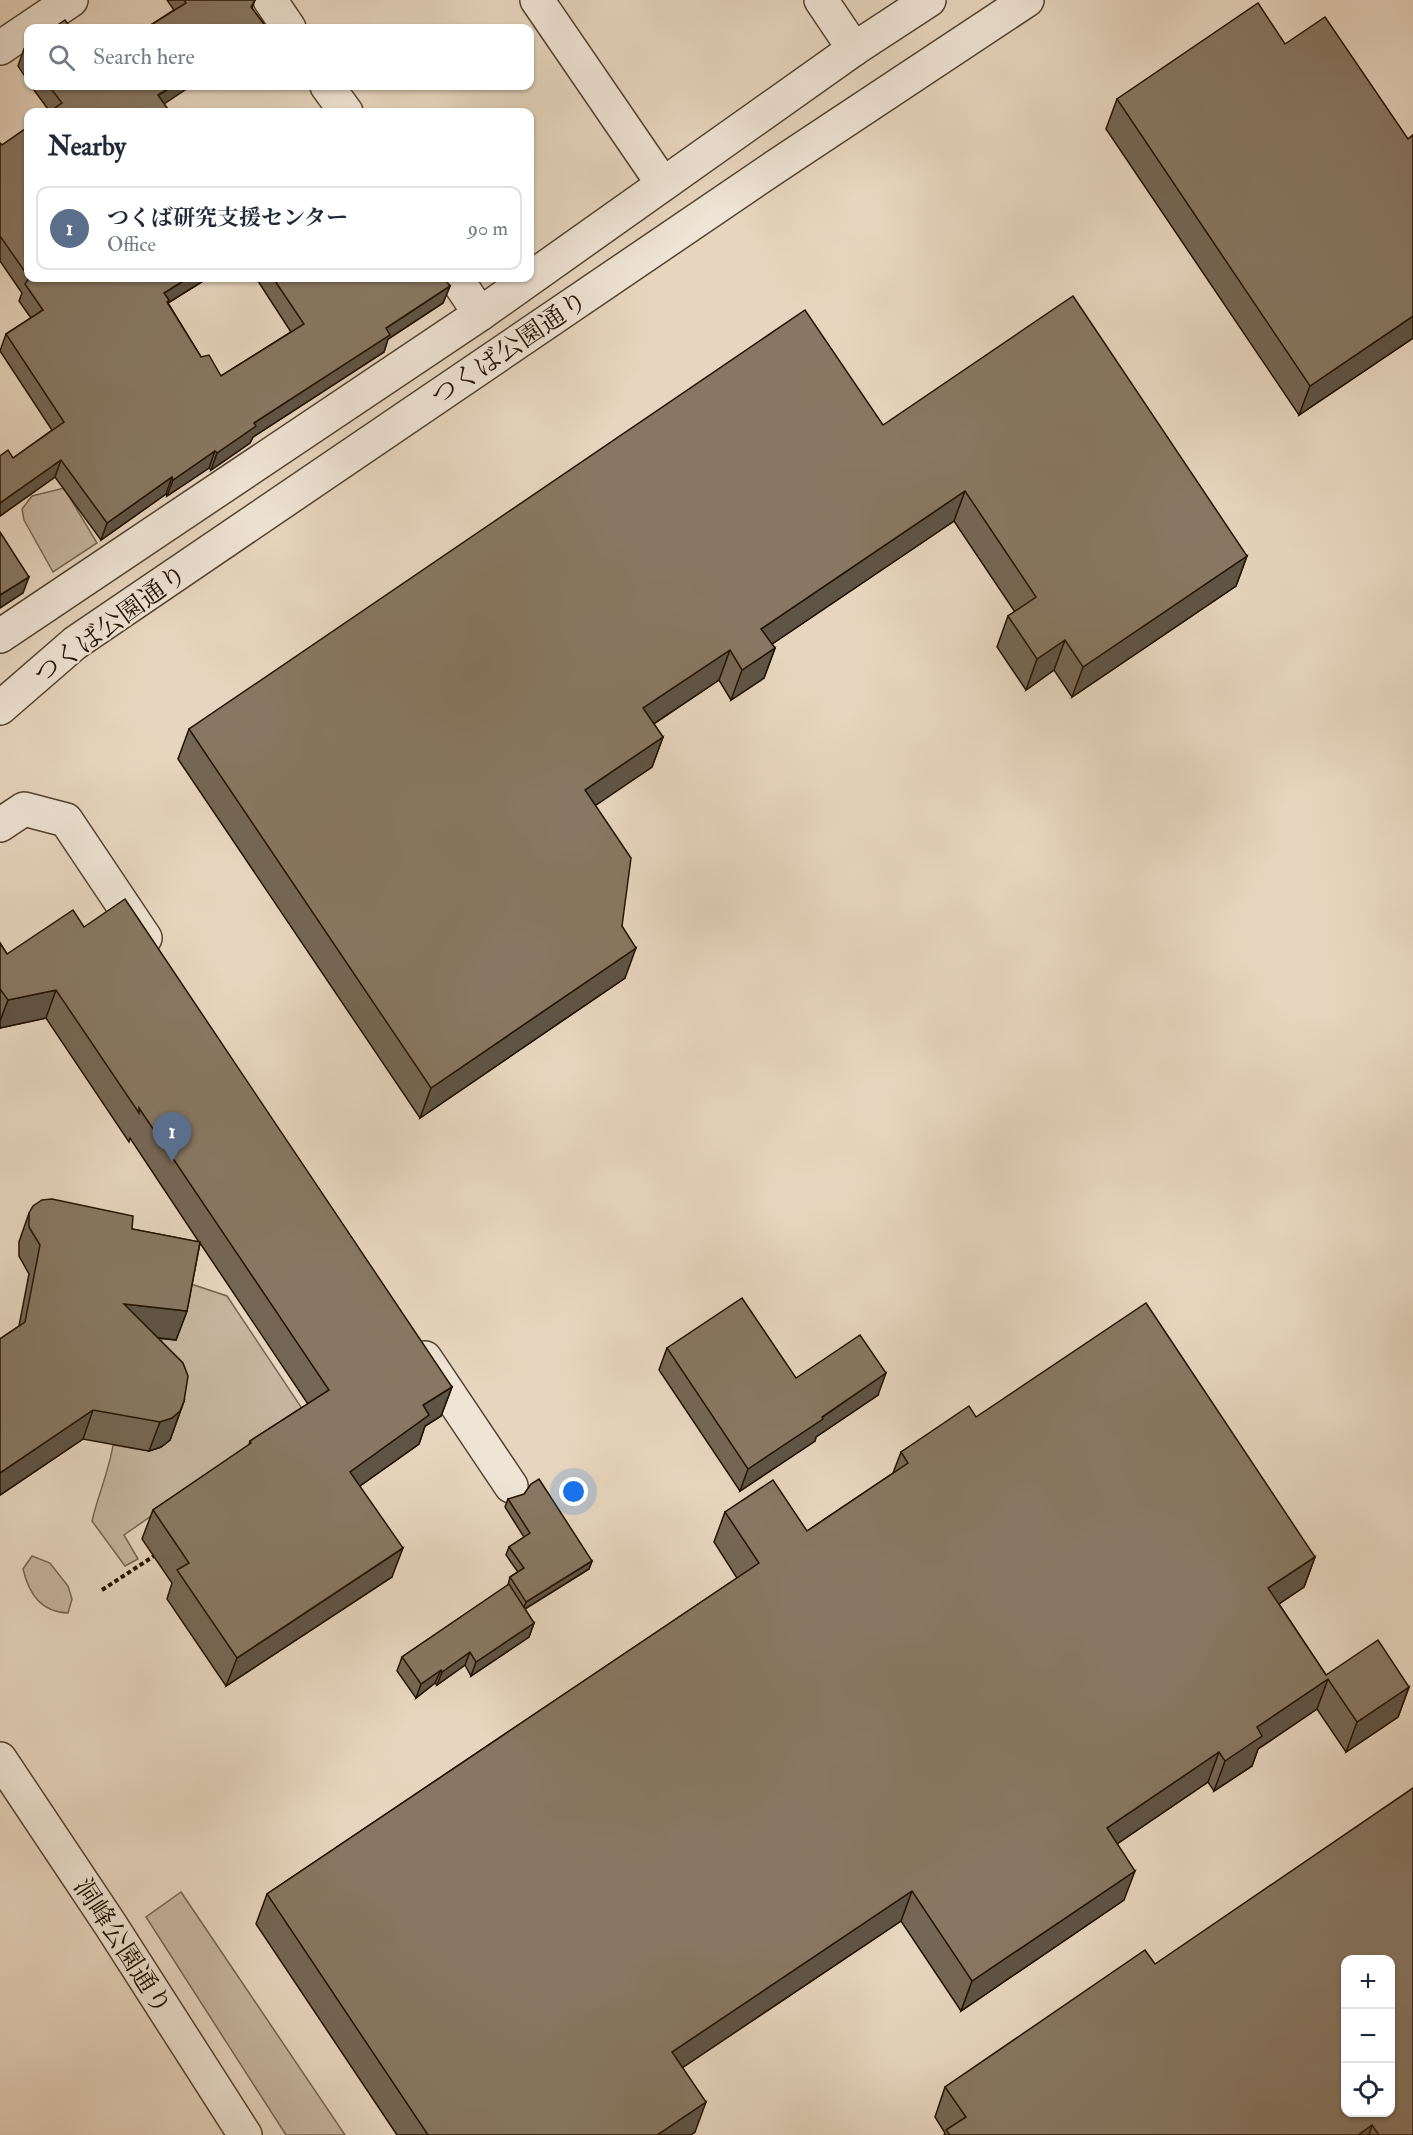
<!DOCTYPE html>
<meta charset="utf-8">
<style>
body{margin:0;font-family:"IM FELL Double Pica","Noto Serif JP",serif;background:#f2f2f3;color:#1f2937}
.controls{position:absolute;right:18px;bottom:18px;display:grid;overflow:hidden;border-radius:12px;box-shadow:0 2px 4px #0004}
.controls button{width:54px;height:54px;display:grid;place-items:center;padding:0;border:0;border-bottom:2px solid #e0e1e3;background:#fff;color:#1f2937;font:30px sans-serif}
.you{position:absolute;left:574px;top:1492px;width:21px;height:21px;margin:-15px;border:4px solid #fff;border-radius:50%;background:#1a73e8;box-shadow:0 0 0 9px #1a73e833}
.badge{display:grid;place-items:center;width:39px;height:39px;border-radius:50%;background:#8f2418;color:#fff;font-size:20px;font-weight:700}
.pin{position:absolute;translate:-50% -50px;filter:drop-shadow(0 2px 3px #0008)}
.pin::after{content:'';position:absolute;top:32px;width:21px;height:18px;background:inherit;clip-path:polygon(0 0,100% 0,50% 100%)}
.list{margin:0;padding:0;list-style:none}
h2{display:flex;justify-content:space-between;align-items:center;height:78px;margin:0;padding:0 24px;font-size:26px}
h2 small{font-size:20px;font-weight:400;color:#747a83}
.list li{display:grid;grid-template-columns:39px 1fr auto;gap:18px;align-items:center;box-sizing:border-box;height:84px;margin:0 12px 12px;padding:0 12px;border:2px solid #e0e1e3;border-radius:12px}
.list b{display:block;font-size:22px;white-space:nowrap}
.list p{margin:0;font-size:20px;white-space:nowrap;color:#747a83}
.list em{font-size:20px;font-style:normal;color:#747a83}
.icon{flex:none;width:33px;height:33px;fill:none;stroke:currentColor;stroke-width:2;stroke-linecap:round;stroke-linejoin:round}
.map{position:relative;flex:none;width:1413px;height:2135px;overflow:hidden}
.search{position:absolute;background:#fff;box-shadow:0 2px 4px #0004;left:24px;top:24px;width:510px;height:66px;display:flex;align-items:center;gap:15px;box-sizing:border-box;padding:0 21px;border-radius:12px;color:#747a83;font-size:22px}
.panel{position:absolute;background:#fff;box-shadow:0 2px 4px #0004;left:24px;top:108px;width:510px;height:174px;border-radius:12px}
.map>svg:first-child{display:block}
.green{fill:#c6b59f;stroke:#746450;stroke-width:1.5}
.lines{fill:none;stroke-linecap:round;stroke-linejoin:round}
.minor-casing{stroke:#534330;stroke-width:36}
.path{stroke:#221200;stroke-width:4;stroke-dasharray:4.5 3;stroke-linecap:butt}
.minor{stroke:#efe4d5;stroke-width:33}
.wall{fill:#756755;stroke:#221200;stroke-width:1.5}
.shaded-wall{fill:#5f5445;stroke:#221200;stroke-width:1.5}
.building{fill:#887863;stroke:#221200;stroke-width:1.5;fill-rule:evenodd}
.labels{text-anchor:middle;stroke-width:4.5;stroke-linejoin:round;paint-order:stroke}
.street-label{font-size:26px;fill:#221200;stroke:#efe4d5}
</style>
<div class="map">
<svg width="1413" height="2135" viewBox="0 0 1413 2135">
<rect width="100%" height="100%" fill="#e7d6bf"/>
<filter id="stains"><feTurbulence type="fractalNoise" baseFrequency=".00333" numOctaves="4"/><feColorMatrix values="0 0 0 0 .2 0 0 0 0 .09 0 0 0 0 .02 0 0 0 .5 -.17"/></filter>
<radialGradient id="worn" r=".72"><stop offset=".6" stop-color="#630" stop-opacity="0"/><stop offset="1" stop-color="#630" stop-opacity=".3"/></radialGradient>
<!-- green -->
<g class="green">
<polygon points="64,488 97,543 53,572 24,520 22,509 32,496"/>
<path d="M185 1282 227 1296 343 1470 277 1428 124 1535 138 1559 125 1566 92 1521C98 1495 109 1471 113 1445L149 1451 161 1447 154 1380 162 1339 176 1340Z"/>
<path d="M32 1556 50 1563 68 1586 72 1599 68 1613C41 1612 29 1594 23 1569Z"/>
<polygon points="181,1892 345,2135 286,2135 146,1917"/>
</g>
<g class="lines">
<!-- minor casing -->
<g class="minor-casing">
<g id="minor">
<polyline points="270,0 289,28"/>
<polyline points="537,0 663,184"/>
<polyline points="821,0 854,49"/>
<polyline points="0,48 71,0"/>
<polyline points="327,86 346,112"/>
<polyline points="456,278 480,314"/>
<polyline points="0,636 480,314 854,49 929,0"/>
<polyline points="0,708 75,643 775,167 1027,0"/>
<polyline points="0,825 24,809 66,820 145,938"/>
<polyline points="425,1358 511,1486"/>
<polyline points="0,1759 110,1924 245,2135"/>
</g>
</g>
<!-- path -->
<polyline class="path" points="102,1590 157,1554"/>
<!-- minor -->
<use href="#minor" class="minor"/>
</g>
<!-- wall -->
<g class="wall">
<polygon points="167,0 255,0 252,8 264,24 262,28 146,28 174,10"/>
<polygon points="28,46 28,81 18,66 24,49"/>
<polygon points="31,86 191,86 50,112"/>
<polygon points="1117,99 1408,139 1413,135 1413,338 1299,415 1106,129"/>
<polygon points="28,127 28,278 208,278 168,303 201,357 221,376 291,332 256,278 444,278 450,286 443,303 388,339 384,352 253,437 250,443 211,470 209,468 167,496 166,494 101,540 55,477 0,516 0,456 13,458 52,430 0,351 6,334 31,318 19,301 22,293 0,261 0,143 2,145"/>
<polygon points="883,425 1247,556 1236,586 1072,697 1054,670 1026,690 997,647 1008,616 1015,612 954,521 772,644 775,648 764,678 731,700 719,680 654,724 663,737 652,767 595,805 622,926 625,978 420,1118 178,759 189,729"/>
<polygon points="84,927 452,1387 441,1416 425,1426 419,1444 360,1486 392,1577 226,1686 167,1599 172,1583 142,1539 153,1510 249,1445 250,1441 308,1404 200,1243 187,1311 176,1340 159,1338 184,1401 170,1440 161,1447 149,1451 83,1439 0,1495 0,1339 19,1326 29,1274 19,1256 19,1242 29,1213 132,1229 199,1242 130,1138 129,1142 46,1018 0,1028 0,943 7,954"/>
<polygon points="667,1348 796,1378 878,1395 816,1437 815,1441 740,1491 659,1370"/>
<polygon points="976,1417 1315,1557 1304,1587 1279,1604 1326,1675 1409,1687 1398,1717 1346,1752 1317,1709 1258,1749 1252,1766 1214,1791 1208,1782 1117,1844 1124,1900 961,2011 901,1921 683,2067 695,2132 691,2135 397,2135 256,1924 267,1894 737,1578 714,1542 725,1512 807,1531 893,1473 901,1452"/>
<polygon points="508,1499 592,1561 589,1569 525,1609 534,1623 529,1637 471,1676 465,1665 437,1685 435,1683 416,1698 397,1671 402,1657 508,1585 510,1577 518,1572 506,1555 509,1547 524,1537 505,1507"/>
<polygon points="1155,1964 1413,2135 944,2135 945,2133 935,2117 945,2087"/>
</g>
<!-- shaded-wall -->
<g class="shaded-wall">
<polygon points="173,86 191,86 152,112 158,95"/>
<polygon points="188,278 208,278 168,303 164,293"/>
<polygon points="450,286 443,303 388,339 384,352 253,437 250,443 211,470 217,453 254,423 386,328"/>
<polygon points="1413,316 1413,338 1299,415 1310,386"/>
<polygon points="215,451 209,468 167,496 173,480"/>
<polygon points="61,460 55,477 0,516 0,503"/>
<polygon points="172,477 166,494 101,540 107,523"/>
<polygon points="965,491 954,521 750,659 761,629"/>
<polygon points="1247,556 1236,586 1072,697 1083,667"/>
<polygon points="29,577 23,593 0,608 0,595"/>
<polygon points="1065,640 1054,670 1026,690 1037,659"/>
<polygon points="775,648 764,678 731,700 742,670"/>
<polygon points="730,650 719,680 632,738 643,708"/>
<polygon points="663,737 652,767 574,820 585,790"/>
<polygon points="636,948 625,978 420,1118 431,1088"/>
<polygon points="56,990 46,1018 0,1028 0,1021 8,1000"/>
<polygon points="124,1304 187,1311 176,1340 114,1332"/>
<polygon points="886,1373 878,1395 816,1437 815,1441 740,1491 748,1469"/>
<polygon points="452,1387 441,1416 425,1426 419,1444 340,1500 350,1472 423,1405"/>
<polygon points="184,1401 170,1440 161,1447 149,1451 160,1422"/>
<polygon points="93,1410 83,1439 0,1495 0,1473"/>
<polygon points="403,1548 392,1577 226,1686 237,1658"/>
<polygon points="1315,1557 1304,1587 1258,1618 1268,1588"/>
<polygon points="592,1561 589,1569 523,1610 526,1602"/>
<polygon points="534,1623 529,1637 471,1676 476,1662"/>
<polygon points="470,1652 465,1665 437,1685 442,1672"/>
<polygon points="441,1670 435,1683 416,1698 421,1684"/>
<polygon points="1328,1679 1317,1709 1258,1749 1252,1766 1214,1791 1225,1761 1257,1727"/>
<polygon points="1409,1687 1398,1717 1346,1752 1357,1722"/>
<polygon points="1219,1752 1208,1782 1096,1858 1107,1828"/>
<polygon points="1135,1871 1124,1900 961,2011 972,1981"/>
<polygon points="912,1891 901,1921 661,2082 672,2052"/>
<polygon points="706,2102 695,2132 691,2135 657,2135"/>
<polygon points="1372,2125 1369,2135 1358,2135"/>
</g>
<!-- building -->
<g class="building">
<polygon points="184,0 255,0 251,7 264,24 256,28 146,28 186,3"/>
<polygon points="1258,3 1285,44 1325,17 1408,139 1413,135 1413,316 1310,386 1117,99"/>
<polygon points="65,20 71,28 53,28"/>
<polygon points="28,46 28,56 24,49"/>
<polygon points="49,86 173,86 158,95 170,112 49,112 62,103"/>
<polygon points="28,127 28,276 0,236 0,143 2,145"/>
<polygon points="29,278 188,278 164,293 169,300 167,302 201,357 209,355 221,376 304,324 273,278 444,278 450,286 386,328 390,335 254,423 256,426 217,453 215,451 173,480 172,477 107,523 61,460 0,503 0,456 8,450 13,458 64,422 6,334 43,310 25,284"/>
<polygon points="1073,296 1247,556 1083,667 1065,640 1037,659 1008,616 1036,597 965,491 761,629 775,648 742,670 730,650 643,708 663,737 585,790 631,858 622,926 636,948 431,1088 189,729 805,310 883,425"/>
<polygon points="0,532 29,577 0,595"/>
<polygon points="125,899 452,1387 423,1405 429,1415 350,1472 403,1548 237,1658 177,1570 189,1563 153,1510 251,1443 250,1441 329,1390 139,1108 139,1113 56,990 8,1000 0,989 0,943 7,954 73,910 84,927"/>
<polygon points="52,1199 133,1216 132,1229 200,1242 187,1311 124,1304 183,1363 188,1376 184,1401 180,1411 172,1418 160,1422 93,1410 0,1473 0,1339 25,1322 40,1245 29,1227 29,1213 33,1206 42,1200"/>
<polygon points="742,1298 796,1378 860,1335 886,1373 822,1417 823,1419 748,1469 667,1348"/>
<polygon points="1146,1303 1315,1557 1268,1588 1326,1675 1378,1640 1409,1687 1357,1722 1328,1679 1257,1727 1262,1736 1225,1761 1219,1752 1107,1828 1135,1871 972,1981 912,1891 672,2052 706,2102 657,2135 428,2135 267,1894 759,1563 725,1512 773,1480 807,1531 908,1463 901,1452 969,1406 976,1417"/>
<polygon points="539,1479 592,1561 526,1602 510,1577 524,1568 509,1547 530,1533 508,1499 524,1494 531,1484"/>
<polygon points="509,1584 534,1623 476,1662 470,1652 442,1672 441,1670 421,1684 402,1657"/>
<path d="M1413 1788V2135H1379L1372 2125 1358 2135H950L946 2130 966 2117 945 2087 1145 1950 1155 1964ZM1346 1959H1390V2112H1346Z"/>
</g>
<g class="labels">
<!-- street labels -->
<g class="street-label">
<text transform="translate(509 348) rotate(-34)" y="9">つくば公園通り</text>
<text transform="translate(110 624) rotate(-36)" y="9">つくば公園通り</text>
<text transform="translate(123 1946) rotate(57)" y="9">洞峰公園通り</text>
</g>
</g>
<rect width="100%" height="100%" filter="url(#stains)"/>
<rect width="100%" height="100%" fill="url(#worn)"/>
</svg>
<div class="controls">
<button>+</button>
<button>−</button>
<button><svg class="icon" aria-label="locate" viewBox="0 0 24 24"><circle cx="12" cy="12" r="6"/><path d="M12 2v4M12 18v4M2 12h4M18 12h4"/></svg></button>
</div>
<div class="you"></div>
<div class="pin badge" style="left:172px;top:1162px;background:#5c6f8a">1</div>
<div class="search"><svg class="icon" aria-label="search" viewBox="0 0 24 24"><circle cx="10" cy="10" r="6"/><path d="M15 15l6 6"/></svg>Search here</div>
<section class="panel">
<h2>Nearby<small></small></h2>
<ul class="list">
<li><span class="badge" style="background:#5c6f8a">1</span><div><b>つくば研究支援センター</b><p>Office</p></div><em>90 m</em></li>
</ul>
</section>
</div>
